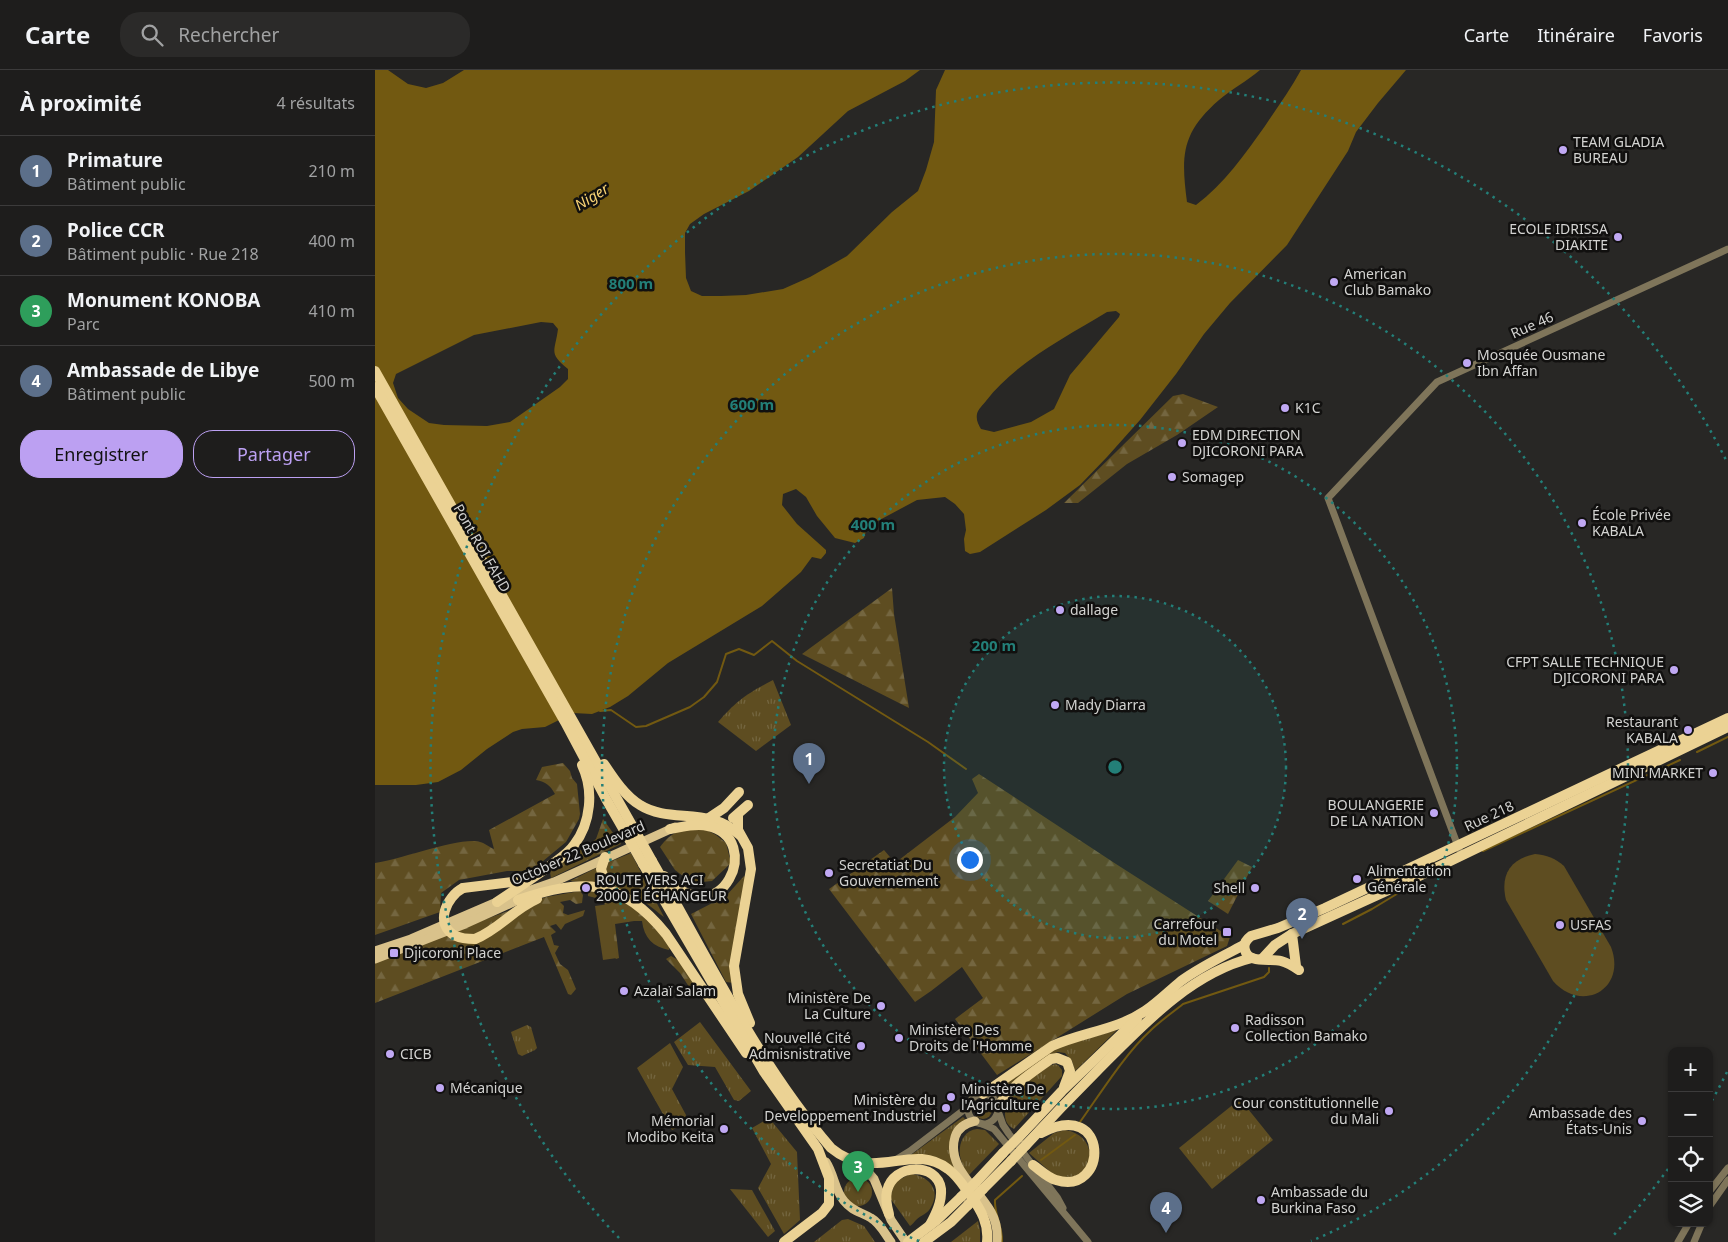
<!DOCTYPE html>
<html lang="fr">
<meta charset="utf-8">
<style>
body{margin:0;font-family:"Noto Sans",sans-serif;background:#2b2a29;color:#f1f3f6}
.controls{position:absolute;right:15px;bottom:15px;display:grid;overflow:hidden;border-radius:10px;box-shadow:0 1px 4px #0004}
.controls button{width:45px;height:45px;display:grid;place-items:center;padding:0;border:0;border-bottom:1px solid #3c3b3b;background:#1e1d1c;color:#f1f3f6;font:25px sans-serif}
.you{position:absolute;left:594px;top:789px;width:18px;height:18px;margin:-12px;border:4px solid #fff;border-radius:50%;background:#1a73e8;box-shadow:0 0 0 8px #1a73e833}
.badge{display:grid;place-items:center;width:32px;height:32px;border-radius:50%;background:#bca0f2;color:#fff;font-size:16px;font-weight:700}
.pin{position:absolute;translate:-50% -41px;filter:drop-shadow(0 1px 2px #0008)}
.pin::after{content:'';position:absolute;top:26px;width:18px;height:15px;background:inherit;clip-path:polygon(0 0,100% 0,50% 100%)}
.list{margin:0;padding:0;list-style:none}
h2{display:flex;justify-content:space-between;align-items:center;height:65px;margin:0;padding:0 20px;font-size:21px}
h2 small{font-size:16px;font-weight:400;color:#a1a2a3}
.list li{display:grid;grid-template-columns:32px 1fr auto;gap:15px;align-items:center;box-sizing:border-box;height:70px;padding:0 20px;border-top:1px solid #3c3b3b}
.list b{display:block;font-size:19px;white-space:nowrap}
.list p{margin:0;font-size:16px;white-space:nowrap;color:#a1a2a3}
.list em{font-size:16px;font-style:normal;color:#a1a2a3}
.actions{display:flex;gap:10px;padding:15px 20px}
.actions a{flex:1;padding:11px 0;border:1px solid #bca0f2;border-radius:20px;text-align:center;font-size:18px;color:#bca0f2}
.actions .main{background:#bca0f2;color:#111}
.icon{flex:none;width:28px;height:28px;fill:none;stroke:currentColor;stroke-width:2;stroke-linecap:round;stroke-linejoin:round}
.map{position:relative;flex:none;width:1353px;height:1172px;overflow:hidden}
header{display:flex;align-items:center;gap:30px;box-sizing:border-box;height:70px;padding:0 25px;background:#1e1d1c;border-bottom:1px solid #3c3b3b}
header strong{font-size:24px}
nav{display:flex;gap:28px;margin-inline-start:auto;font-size:18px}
.search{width:350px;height:45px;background:#2b2a29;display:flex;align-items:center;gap:12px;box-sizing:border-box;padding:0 18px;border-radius:20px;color:#a1a2a3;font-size:19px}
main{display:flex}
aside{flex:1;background:#1e1d1c}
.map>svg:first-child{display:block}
.grass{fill:url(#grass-tufts)}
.forest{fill:url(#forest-firs)}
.garden{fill:#5e4d21}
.water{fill:#725911;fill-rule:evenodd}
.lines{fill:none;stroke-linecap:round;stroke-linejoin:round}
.stream{stroke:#725911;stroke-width:2}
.tertiary{stroke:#7f755a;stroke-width:7}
.primary{stroke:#d9c28b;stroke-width:9}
.trunk{stroke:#ebd294;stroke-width:10}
.trunk-bridge{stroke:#ebd294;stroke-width:10}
.ring{fill:none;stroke:#237f78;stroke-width:2.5;stroke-dasharray:2.5 5}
.poi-dot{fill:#c0a8f3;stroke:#11100f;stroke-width:2}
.labels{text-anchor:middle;stroke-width:5;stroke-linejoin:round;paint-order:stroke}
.poi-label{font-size:14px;fill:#d3d3d1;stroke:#11100f;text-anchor:start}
.street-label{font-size:14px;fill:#d3d3d1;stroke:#11100f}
.water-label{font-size:15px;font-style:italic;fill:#f7d274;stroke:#11100f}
.centre{fill:#237f78;stroke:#11100f;stroke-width:2.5}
.ring-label{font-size:15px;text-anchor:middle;font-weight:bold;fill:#237f78;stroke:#11100f;stroke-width:5;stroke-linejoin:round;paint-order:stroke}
</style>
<header>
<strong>Carte</strong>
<div class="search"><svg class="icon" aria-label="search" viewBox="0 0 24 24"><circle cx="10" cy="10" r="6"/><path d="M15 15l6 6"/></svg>Rechercher</div>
<nav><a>Carte</a><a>Itinéraire</a><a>Favoris</a></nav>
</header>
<main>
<aside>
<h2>À proximité<small>4 résultats</small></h2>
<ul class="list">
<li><span class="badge" style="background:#5c6f8a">1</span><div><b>Primature</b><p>Bâtiment public</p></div><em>210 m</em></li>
<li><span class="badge" style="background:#5c6f8a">2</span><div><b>Police CCR</b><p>Bâtiment public · Rue 218</p></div><em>400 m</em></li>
<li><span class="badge" style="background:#2e9e5b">3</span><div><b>Monument KONOBA</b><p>Parc</p></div><em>410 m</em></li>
<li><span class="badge" style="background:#5c6f8a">4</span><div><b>Ambassade de Libye</b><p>Bâtiment public</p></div><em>500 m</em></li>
</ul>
<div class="actions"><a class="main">Enregistrer</a><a>Partager</a></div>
</aside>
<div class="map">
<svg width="1353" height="1172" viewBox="0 0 1353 1172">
<defs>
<pattern id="grass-tufts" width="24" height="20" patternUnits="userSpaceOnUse" patternTransform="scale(1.25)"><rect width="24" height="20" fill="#5e4d21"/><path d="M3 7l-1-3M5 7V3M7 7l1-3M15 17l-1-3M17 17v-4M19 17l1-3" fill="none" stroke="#746640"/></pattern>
<pattern id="forest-firs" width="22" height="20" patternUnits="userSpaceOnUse" patternTransform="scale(1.25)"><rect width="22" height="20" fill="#5e4d21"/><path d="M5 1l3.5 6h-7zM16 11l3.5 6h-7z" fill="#746640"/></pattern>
</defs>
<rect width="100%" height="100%" fill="#282725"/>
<!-- grass -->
<g class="grass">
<path d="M398 610 416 655 381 681 343 652C361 631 373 623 398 610Z"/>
<polygon points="325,952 376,1021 364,1031 359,1030 340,997 313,995 299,972"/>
<polygon points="152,955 156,957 162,978 160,980 147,986 143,984 136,962"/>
<polygon points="742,960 700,1001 697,991 690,983 683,982 674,986 624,1028 619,1022 674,980"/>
<polygon points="295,973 308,997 297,1019 311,1045 309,1054 297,1060 262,998"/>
<path d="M680 994 683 995 687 1000V1006L639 1059C632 1055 630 1051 630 1043 629 1020 658 1008 674 996Z"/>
<polygon points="865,1029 898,1070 837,1119 804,1078"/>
<circle cx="608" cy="1040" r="9"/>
<polygon points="588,1047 591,1050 581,1059 586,1108 536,1085"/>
<polygon points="394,1048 422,1082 425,1150 409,1164 383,1118 396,1094 377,1058"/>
<path d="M602 1059 610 1060 624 1074 594 1105C581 1092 580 1062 602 1059Z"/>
<path d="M690 1060C720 1064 723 1100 698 1107 693 1108 687 1107 681 1107L654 1083 679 1063Z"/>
<path d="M535 1104C552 1105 567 1119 556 1137 553 1144 546 1145 541 1150 539 1152 538 1154 535 1156L515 1128 520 1112Z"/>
<circle cx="483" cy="1122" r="14"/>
<polygon points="355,1119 377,1120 400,1161 393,1167"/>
<polygon points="473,1149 489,1156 500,1172 439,1172 467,1150"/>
<polygon points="603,1151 605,1160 605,1172 576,1172"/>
</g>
<!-- forest -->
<g class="forest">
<polygon points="808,324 843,337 802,365 752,394 703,433 689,433 798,326"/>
<polygon points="517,518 519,544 534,638 427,584"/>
<path d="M188 693 195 701 197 708 202 714 205 744 204 749 191 772 156 801H132L84 810 66 823 65 842 0 865V793C24 790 87 766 105 772 110 773 114 777 119 779L114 760 180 724C175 715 171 712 161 710L167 697Z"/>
<polygon points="604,704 741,794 855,867 852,876 752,924 622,1005 580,949 608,928 587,897 556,921 540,932 454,819 509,780 520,793 580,747 603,723 597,709"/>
<polygon points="228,749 246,774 176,808 175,802 221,769"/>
<path d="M326 757 341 765 351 773 356 793 337 811 317 813 300 800 285 777C296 761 308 759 326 757Z"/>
<path d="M256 783 289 847C278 839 267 828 253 823 235 816 215 813 195 811L225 796Z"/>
<polygon points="863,790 877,797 853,844 833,831"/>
<polygon points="369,806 372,809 359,913 351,912 316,844 351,826"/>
<polygon points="205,821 208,825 207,833 201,834 195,830 185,832 189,836 188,843 193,845 210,840 208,846 190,854 186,860 181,854 175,856 181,862 176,865 179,875 184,876 180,883 185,894 193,900 201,919 196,925 193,924 169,867 0,933 0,890 171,827"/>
<path d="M222 821 262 837 296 873 294 880C278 877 269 868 267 851H259L240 854 244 888 241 889 236 881 229 830 213 826V822Z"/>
<polygon points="296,886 305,891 327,924 326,927 320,926 305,903 291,889"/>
</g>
<!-- garden -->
<g class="garden">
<path d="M1160 784C1172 785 1180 788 1189 796L1236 877C1252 919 1207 944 1178 911L1131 830C1125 805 1135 789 1160 784Z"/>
<polygon points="234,834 242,888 228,890 220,836"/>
</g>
<!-- water -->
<path class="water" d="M0 0H13L33 14 51 18 68 13 89 0H545L530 11 473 41 423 87 374 121 329 144 315 154 310 163V182L311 208 316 221 327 226H346L371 225 408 219 435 207 472 186 517 142 543 121 551 100 559 72 561 20 570 0H885C872 11 857 19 844 30 806 63 806 86 812 132L821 135C849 114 870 84 890 56 902 38 915 20 926 0H1031L1003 33 981 62 973 81 912 175 855 233 829 264 801 304 765 350 732 387 705 415 671 440 605 482 595 484 590 481 589 469 591 460 589 444 580 434 570 427 542 430 499 453 491 461 489 468 480 473 460 468 442 446 431 427 421 419 408 424 407 435 422 454 451 480V483L446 489 437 487 426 502 387 536 293 593 253 626 235 637 217 644 198 643 170 657 147 659 138 662 112 679 86 700 63 712 41 715H0ZM741 241 745 244 744 247 695 305 679 339 656 352 619 362 606 359C603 354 601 350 602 344 603 339 608 335 611 331 641 292 691 267 732 242ZM166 252 178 253 183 259C180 282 173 283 193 299V309L185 317 135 352 112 356 69 355 54 353 33 339 23 328 18 313 21 304 99 265Z"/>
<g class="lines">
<!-- stream -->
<g class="stream">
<polyline points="225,641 236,640 261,657 271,656 315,637 329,627 342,612 351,584 364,579 379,585 397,571 422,591 553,672 591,699"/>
<polyline points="1322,682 1353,667"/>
<polyline points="1108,781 1305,690"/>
<polyline points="968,854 997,839 1040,813"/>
<path d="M705 1052C725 1024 750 984 775 961 785 951 797 943 808 934L889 907 894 902V898"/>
<polyline points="666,1090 700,1065"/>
<path d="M627 1172C628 1158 619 1144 620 1130L647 1106"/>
</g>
<!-- tertiary -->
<g class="tertiary">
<polyline points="1084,779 953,428 1062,312 1353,179"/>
<circle cx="608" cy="1039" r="15"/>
<polyline points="623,1041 628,1055 634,1064 682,1127 688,1138"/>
<polyline points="605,1053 619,1059 713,1172"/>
<polyline points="522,1089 535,1081 594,1036"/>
<polyline points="1334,1122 1353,1098"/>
<polyline points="1334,1137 1353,1110"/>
<polyline points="1303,1172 1314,1153"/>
<polyline points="1319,1172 1327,1153"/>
</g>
<!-- primary -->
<g class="primary">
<polyline points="0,881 36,869 122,832 179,812 300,757"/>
<polyline points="0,889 90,854 143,830"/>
<path d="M600 1051C591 1053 583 1057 580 1067 571 1097 603 1118 616 1142 621 1151 623 1161 622 1172"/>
<polyline points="474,1091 493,1102 499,1109 516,1150 531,1172"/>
<path d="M451 1092C459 1104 460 1121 469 1131 477 1141 486 1142 496 1148 505 1153 510 1164 516 1172"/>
</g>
<!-- trunk -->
<g class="trunk">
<polyline points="0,301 263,766"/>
<polyline points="0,317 190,652 231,729 254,769"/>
<path d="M229 694C239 709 250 726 265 735 295 754 334 736 365 765"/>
<polyline points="363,745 363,760 373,778 376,799 359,896 363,924 375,953"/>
<polyline points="334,748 349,738 364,722"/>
<polyline points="358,748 373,735"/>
<polyline points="230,787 226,799 232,819"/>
<path d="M277 791C333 888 382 992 456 1078 500 1114 536 1071 573 1099 583 1106 589 1117 596 1126 606 1140 614 1154 612 1172"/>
<polyline points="268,794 389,1002 443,1079 454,1108 454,1134 447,1143 409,1172"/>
<path d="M289 806C347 869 390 768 333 756 320 753 308 757 295 759"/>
<polyline points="88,818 137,812 152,808"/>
<path d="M143 830C208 808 246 808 291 864L371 983"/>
<path d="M122 832C140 820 158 808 176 795 184 789 194 783 199 775 216 753 219 720 207 695"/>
<polyline points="917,864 921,896"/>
<path d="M100 869C123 860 139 839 162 829"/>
<polyline points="887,889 900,875 917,864 1040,808 1353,657"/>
<path d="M924 900C918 896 913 893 906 891 895 888 873 894 870 880 868 874 872 869 876 866L903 858 950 838 1353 648"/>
<path d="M608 1024 677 976C708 962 742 960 770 941 783 932 794 921 806 911 825 897 848 886 869 875"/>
<path d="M623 1037C637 1015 655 1004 676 989L682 988 692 992 695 1001 689 1017"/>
<polyline points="643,1068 687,1021 762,949"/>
<path d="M651 1075C674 1050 698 1025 722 1001 766 957 815 903 877 888"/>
<path d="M658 1095C665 1100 673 1108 681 1110 733 1127 736 1027 666 1063"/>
<polyline points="601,1112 628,1083"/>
<polyline points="608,1119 636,1091"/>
<path d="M514 1144C512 1137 510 1129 512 1121 518 1093 562 1092 566 1119 567 1132 561 1144 555 1155"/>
<polyline points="533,1172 562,1150 586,1127"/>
<polyline points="549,1172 576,1152 593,1135"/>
</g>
<!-- trunk-bridge -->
<g class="trunk-bridge">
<polyline points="263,766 277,791"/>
<polyline points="254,769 268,794"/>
<path d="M88 818C72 826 58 855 81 866 87 869 93 869 100 869"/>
<polyline points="628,1083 643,1068"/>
<polyline points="636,1091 651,1075"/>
<polyline points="586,1127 601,1112"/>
<polyline points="593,1135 608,1119"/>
</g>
</g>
<!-- distance rings -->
<circle cx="740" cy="697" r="171" fill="#237f78" fill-opacity=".12"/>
<g class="ring">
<circle cx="740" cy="697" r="171"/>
<circle cx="740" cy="697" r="342"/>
<path d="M544 1171A513 513 0 1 1 936 1171"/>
<path d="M1352 1002A684 684 0 0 1 1335 1034M1293 1099A684 684 0 0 1 1236 1168M244 1168A684 684 0 1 1 1352 392"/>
</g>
<!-- markers -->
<g class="poi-dot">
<circle cx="1188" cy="80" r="5"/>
<circle cx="1243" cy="167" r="5"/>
<circle cx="959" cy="212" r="5"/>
<circle cx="1092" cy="293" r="5"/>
<circle cx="910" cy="338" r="5"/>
<circle cx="807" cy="373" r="5"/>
<circle cx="797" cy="407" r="5"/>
<circle cx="1207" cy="453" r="5"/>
<circle cx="685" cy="540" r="5"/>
<circle cx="1299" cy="600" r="5"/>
<circle cx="680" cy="635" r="5"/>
<circle cx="1313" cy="660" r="5"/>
<circle cx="1338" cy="703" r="5"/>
<circle cx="1059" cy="743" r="5"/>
<circle cx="454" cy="803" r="5"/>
<circle cx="982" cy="809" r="5"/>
<circle cx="211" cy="818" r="5"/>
<circle cx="880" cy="818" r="5"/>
<circle cx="1185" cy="855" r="5"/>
<rect x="847" y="857" width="10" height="10" rx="2.5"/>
<rect x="14" y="878" width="10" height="10" rx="2.5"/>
<circle cx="249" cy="921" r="5"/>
<circle cx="506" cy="936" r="5"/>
<circle cx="860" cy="958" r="5"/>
<circle cx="524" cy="968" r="5"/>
<circle cx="486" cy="976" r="5"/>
<circle cx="15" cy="984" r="5"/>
<circle cx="65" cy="1018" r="5"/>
<circle cx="576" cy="1027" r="5"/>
<circle cx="571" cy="1038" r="5"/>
<circle cx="1014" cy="1041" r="5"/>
<circle cx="1267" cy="1051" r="5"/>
<circle cx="349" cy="1059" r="5"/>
<circle cx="886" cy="1130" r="5"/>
</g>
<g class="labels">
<!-- poi labels -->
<g class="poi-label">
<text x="1198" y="77">TEAM GLADIA<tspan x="1198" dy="16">BUREAU</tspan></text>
<text x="1233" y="164" text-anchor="end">ECOLE IDRISSA<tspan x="1233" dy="16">DIAKITE</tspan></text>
<text x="969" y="209">American<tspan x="969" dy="16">Club Bamako</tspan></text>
<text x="1102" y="290">Mosquée Ousmane<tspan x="1102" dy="16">Ibn Affan</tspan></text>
<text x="920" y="343">K1C</text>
<text x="817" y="370">EDM DIRECTION<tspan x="817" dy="16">DJICORONI PARA</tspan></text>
<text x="807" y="412">Somagep</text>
<text x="1217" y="450">École Privée<tspan x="1217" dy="16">KABALA</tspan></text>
<text x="695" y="545">dallage</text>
<text x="1289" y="597" text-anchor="end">CFPT SALLE TECHNIQUE<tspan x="1289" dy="16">DJICORONI PARA</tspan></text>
<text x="690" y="640">Mady Diarra</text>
<text x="1303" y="657" text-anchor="end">Restaurant<tspan x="1303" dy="16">KABALA</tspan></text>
<text x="1328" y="708" text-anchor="end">MINI MARKET</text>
<text x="1049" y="740" text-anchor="end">BOULANGERIE<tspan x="1049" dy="16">DE LA NATION</tspan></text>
<text x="464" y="800">Secretatiat Du<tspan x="464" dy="16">Gouvernement</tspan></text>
<text x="992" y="806">Alimentation<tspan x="992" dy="16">Générale</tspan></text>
<text x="221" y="815">ROUTE VERS ACI<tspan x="221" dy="16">2000 E ÉCHANGEUR</tspan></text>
<text x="870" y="823" text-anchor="end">Shell</text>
<text x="842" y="859" text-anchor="end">Carrefour<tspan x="842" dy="16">du Motel</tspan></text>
<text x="1195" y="860">USFAS</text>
<text x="29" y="888">Djicoroni Place</text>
<text x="259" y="926">Azalaï Salam</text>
<text x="496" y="933" text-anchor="end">Ministère De<tspan x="496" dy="16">La Culture</tspan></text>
<text x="870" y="955">Radisson<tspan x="870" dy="16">Collection Bamako</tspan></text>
<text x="534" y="965">Ministère Des<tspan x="534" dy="16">Droits de l'Homme</tspan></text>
<text x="476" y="973" text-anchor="end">Nouvellé Cité<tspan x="476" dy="16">Admisnistrative</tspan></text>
<text x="25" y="989">CICB</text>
<text x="75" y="1023">Mécanique</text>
<text x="586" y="1024">Ministère De<tspan x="586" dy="16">l'Agriculture</tspan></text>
<text x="561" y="1035" text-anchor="end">Ministère du<tspan x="561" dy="16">Developpement Industriel</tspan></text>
<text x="1004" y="1038" text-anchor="end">Cour constitutionnelle<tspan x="1004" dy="16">du Mali</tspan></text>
<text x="1257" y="1048" text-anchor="end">Ambassade des<tspan x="1257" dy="16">États-Unis</tspan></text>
<text x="339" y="1056" text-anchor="end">Mémorial<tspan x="339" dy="16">Modibo Keita</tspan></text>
<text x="896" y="1127">Ambassade du<tspan x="896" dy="16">Burkina Faso</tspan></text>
</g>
<!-- street labels -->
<g class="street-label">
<text transform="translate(1157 255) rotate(-24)" y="5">Rue 46</text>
<text transform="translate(107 478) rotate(60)" y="5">Pont ROI FAHD</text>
<text transform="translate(1114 746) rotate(-25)" y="5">Rue 218</text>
<text transform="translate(203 783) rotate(-23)" y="5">October 22 Boulevard</text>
</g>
<!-- water labels -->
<g class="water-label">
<text transform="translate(217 127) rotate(-32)" y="5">Niger</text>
</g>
</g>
<circle cx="740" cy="697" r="8" class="centre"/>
<g class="ring-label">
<text x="256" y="219">800 m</text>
<text x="377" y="340">600 m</text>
<text x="498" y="460">400 m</text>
<text x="619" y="581">200 m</text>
</g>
</svg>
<div class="controls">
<button>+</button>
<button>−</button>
<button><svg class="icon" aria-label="locate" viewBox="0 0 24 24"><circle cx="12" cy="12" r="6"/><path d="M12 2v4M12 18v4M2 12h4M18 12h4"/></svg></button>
<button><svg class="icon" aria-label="layers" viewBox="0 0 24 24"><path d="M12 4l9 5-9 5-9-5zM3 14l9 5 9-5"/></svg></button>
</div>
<div class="you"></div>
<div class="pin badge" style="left:434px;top:714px;background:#5c6f8a">1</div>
<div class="pin badge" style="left:927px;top:869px;background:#5c6f8a">2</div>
<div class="pin badge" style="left:483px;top:1122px;background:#2e9e5b">3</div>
<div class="pin badge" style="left:791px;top:1163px;background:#5c6f8a">4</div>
</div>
</main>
